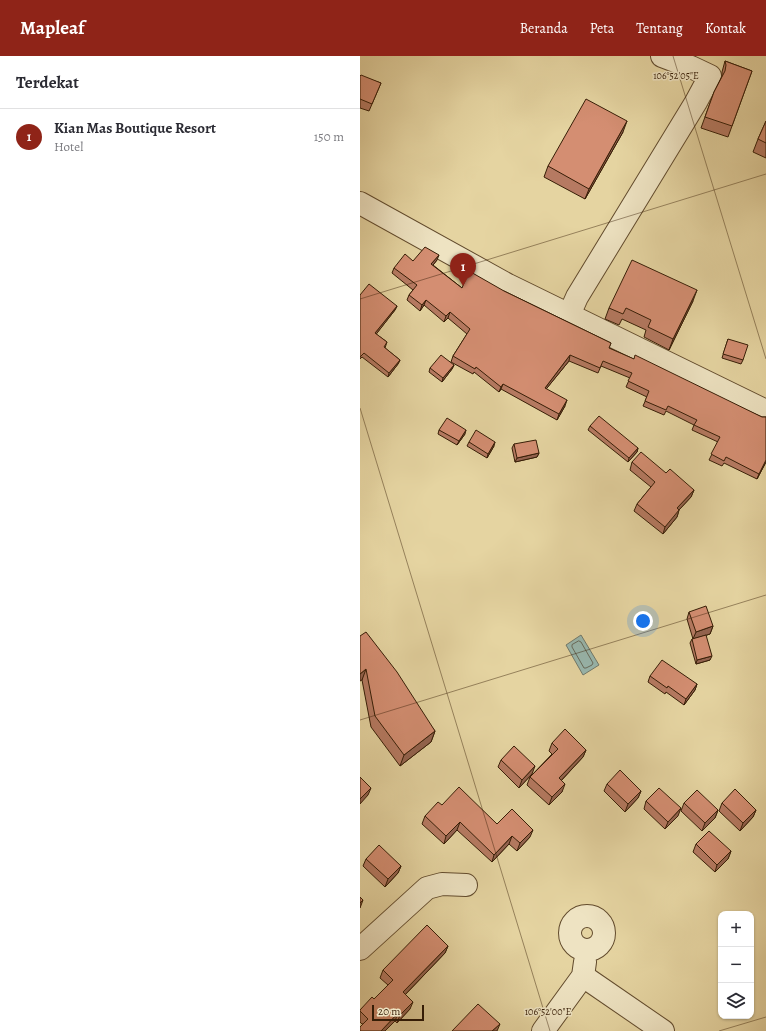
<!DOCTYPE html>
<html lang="id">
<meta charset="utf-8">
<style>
body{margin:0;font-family:Alegreya,serif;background:#f7f7f7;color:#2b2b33}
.controls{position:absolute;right:12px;bottom:12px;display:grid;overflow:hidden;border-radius:8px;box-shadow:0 1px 3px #0004}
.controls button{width:36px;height:36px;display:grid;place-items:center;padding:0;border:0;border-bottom:1px solid #e1e1e2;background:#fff;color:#2b2b33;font:20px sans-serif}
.scale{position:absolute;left:12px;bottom:10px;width:52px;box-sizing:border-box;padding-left:4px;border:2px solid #361d06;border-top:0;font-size:11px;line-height:14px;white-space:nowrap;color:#361d06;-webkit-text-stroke:3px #eee3c2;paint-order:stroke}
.you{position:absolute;left:283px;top:565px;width:14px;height:14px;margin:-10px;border:3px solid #fff;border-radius:50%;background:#1a73e8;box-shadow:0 0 0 6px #1a73e833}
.badge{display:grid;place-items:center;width:26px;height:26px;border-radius:50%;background:#8f2418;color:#fff;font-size:13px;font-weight:700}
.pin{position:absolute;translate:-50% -33px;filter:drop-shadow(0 1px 2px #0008)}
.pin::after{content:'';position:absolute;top:21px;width:14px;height:12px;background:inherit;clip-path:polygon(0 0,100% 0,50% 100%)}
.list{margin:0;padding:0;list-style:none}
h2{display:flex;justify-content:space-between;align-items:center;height:52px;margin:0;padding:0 16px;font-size:17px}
h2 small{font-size:13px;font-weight:400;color:#7c7c81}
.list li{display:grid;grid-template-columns:26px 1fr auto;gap:12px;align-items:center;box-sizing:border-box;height:56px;padding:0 16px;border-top:1px solid #e1e1e2}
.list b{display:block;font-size:15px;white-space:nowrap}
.list p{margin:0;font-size:13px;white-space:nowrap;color:#7c7c81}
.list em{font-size:13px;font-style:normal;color:#7c7c81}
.icon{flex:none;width:22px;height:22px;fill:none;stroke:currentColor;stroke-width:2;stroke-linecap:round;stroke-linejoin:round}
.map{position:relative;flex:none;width:406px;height:975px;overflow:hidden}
header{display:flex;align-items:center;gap:24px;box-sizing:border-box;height:56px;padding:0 20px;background:#8f2418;color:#fff}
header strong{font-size:19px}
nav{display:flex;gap:22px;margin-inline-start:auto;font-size:14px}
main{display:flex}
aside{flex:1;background:#fff}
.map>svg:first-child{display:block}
.water{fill:#98b7ae;stroke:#71796b}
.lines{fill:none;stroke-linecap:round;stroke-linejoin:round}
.shore{stroke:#676a5a;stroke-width:1}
.minor-casing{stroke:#624b2d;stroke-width:24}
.minor{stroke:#eee3c2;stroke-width:22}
.wall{fill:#b67a62;stroke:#361d06}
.shaded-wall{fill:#946350;stroke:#361d06}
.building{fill:#d48e72;stroke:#361d06}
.ticks{fill:none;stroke:#361d06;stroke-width:1;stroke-opacity:0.45}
.ticks-label{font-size:10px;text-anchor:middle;fill:#361d06;stroke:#eee3c2;stroke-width:3;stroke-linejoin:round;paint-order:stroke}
</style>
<header>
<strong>Mapleaf</strong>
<nav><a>Beranda</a><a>Peta</a><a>Tentang</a><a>Kontak</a></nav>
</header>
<main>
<aside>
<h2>Terdekat<small></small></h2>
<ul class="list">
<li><span class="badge">1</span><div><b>Kian Mas Boutique Resort</b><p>Hotel</p></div><em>150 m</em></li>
</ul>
</aside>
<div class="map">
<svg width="406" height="975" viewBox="0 0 406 975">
<rect width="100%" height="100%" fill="#e5d4a1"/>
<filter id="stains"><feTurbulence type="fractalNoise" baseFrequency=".005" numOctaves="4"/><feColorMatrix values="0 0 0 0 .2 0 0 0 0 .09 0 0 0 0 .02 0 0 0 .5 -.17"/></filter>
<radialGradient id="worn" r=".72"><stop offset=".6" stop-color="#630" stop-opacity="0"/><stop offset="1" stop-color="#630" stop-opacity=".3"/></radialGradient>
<!-- water -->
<polygon class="water" points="221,579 239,609 223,619 206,589"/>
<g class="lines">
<!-- shore -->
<polygon class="shore" points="219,585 221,586 233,607 232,609 226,612 224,612 212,591 212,589"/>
<!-- minor casing -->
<g class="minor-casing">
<g id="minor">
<polyline points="0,147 148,229 406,355"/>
<polyline points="209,259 217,241 336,46 350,20 331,11 302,0"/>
<circle cx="227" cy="877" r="17"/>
<polyline points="0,893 67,832 82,828 106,829"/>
<polyline points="223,920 303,975"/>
<polyline points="183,975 223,920 225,906"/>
</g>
</g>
<!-- minor -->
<use href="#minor" class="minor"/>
</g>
<!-- wall -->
<g class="wall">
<polygon points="365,5 392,15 368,81 341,72 354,36 362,20 362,16"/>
<polygon points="0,20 21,27 9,55 0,52"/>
<polygon points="406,65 406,102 393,96 398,83"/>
<polygon points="263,76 225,143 184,121 188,110"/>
<polygon points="77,204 73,209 102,232 144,235 251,287 249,292 402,361 406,361 406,406 397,423 364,407 362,410 349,404 358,386 332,374 334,369 306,355 304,359 283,350 287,341 266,331 270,322 241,310 238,317 209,305 186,333 205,350 197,364 141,333 139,336 114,316 113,318 91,306 93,300 107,278 88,262 84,266 64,249 60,255 47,244 49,239 53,234 32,217 34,212 53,205"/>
<polygon points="0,239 37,250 35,254 16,278 27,286 25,292 40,304 38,308 28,321 2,301 0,303"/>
<polygon points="333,245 309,294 284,281 286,274 262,263 259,269 245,263 249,252"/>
<polygon points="368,283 383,304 381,308 362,302"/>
<polygon points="94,309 92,313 82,326 69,316 70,312"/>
<polygon points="230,370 278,392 277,396 268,406 228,374"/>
<polygon points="79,374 105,378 97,389 78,378"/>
<polygon points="109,386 134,390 127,402 107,390"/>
<polygon points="154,388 179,397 177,401 155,406 152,392"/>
<polygon points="272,406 306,417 334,434 331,441 319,454 317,461 303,478 274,455 277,448 291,431 270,414"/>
<polygon points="329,556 353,570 350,578 341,581 350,604 336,608 330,587 332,583 333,583 327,563"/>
<polygon points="0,580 75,675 71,686 40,710 11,671 2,624"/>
<polygon points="290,620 337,628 335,634 324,649 306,636 305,638 288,626"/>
<polygon points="192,687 226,694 223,701 201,725 202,736 189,749 167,729 170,721 192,698 189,695"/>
<polygon points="141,704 172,718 159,732 138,711"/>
<polygon points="247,728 281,735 278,742 265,756 244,735"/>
<polygon points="286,745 318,760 305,773 284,753"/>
<polygon points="324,747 358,754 355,762 342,775 321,755"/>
<polygon points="362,747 396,754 393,761 380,775 359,755"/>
<polygon points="82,749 137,768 170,781 157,795 149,788 132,806 97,774 84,788 62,768 65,760"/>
<polygon points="336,788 371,795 368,803 355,816 333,796"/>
<polygon points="6,803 41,810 38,817 25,831 3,810"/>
<polygon points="88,890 85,897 45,939 50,953 37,967 35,965 2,968 0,966 0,954 14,943 28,929 20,922 23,914"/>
</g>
<!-- shaded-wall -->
<g class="shaded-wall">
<polygon points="267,65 263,76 225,143 229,133"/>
<polygon points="79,199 77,204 69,214 71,208"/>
<polygon points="337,234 333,245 309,294 313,283"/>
<polygon points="66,244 64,249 60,255 62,249"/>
<polygon points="37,250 35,254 14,281 15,277"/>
<polygon points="90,256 88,262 84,266 86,260"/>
<polygon points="210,299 209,305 183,337 185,332"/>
<polygon points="40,304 38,308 28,321 29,317"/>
<polygon points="94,309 92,313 82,326 83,322"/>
<polygon points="143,328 141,333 139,336 141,331"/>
<polygon points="207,344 205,350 197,364 199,358"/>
<polygon points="106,374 105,378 97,389 99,385"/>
<polygon points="135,386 134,390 127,402 128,398"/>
<polygon points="278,392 277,396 268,406 269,402"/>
<polygon points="179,397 177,401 155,406 157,402"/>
<polygon points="406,404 406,406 397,423 399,418"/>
<polygon points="334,434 331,441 319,454 317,461 303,478 305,471 317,452"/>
<polygon points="353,570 350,578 333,583 336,576"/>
<polygon points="352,600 350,604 336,608 337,604"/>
<polygon points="6,613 2,624 0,625 0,618"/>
<polygon points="337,628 335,634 324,649 326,643"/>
<polygon points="75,675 71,686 40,710 44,699"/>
<polygon points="226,694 223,701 196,730 199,722"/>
<polygon points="175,710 172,718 159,732 162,724"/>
<polygon points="205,728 202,736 189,749 192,741"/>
<polygon points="11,732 8,739 0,748 0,743"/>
<polygon points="281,735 278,742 265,756 268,748"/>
<polygon points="321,752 318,760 305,773 308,766"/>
<polygon points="358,754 355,762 342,775 345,767"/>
<polygon points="396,754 393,761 380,775 383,767"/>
<polygon points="100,766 97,774 84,788 86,780"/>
<polygon points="173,774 170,781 157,795 160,787"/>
<polygon points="152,780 149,788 132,806 134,799"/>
<polygon points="371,795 368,803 355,816 357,809"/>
<polygon points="41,810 38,817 25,831 28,823"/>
<polygon points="3,844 0,852 0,847"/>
<polygon points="88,890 85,897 40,944 43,936"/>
<polygon points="53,946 50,953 37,967 40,959"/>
<polygon points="38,957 35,965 25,975 21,975"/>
<polygon points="140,968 137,975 132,975"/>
</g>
<!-- building -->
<g class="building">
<polygon points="365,5 392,15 372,70 345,61 354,36 365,15 366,9"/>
<polygon points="1,19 21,27 12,48 0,43 0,20"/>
<polygon points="226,43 267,65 229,133 188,110"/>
<polygon points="406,65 406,87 398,83"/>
<polygon points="65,191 79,199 71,208 102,232 109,215 144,235 251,287 249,292 274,303 275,299 402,361 406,361 406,404 399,418 366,401 364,405 351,398 360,381 334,369 337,364 308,350 306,354 285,345 289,335 268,325 272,317 243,305 240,312 210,299 185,332 207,344 199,358 143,328 141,331 116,311 115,313 93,300 110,273 90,256 86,260 66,244 62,249 49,239 57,229 34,212 45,198 53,205"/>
<polygon points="272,204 337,234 313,283 288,271 291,264 266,252 263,258 249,252"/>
<polygon points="9,228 37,250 15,277 27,286 24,291 40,304 29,317 4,297 0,301 0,239"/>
<polygon points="368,283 388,289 383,304 363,298"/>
<polygon points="81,299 94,309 83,322 70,312"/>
<polygon points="239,360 278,392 269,402 230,370"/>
<polygon points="87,362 106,374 99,385 79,374"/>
<polygon points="116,374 135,386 128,398 109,386"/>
<polygon points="176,384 179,397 157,402 154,388"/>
<polygon points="281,396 306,417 310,413 334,434 317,452 319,454 305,471 277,448 295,426 272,406"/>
<polygon points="346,550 353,570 336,576 329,556"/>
<polygon points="6,576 37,616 75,675 44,699 15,660 6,613 0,618 0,580"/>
<polygon points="346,579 352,600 337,604 332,583"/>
<polygon points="302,604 337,628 326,643 308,630 307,632 290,620"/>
<polygon points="205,673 226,694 199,722 205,728 192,741 170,721 198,693 192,687"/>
<polygon points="154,690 175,710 162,724 141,704"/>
<polygon points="260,714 281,735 268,748 247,728"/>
<polygon points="0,721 11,732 0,743"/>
<polygon points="99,731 137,768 152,753 173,774 160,787 152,780 134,799 100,766 86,780 65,760 78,746 82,749"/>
<polygon points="299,732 321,752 308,766 286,745"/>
<polygon points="375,733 396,754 383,767 362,747"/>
<polygon points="337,734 358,754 345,767 324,747"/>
<polygon points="349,775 371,795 357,809 336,788"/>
<polygon points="19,789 41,810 28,823 6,803"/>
<polygon points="0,841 3,844 0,847"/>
<polygon points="67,869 88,890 43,936 53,946 40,959 38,957 21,975 0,975 0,971 8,963 0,955 0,954 12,941 14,943 33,924 23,914"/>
<polygon points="118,948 140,968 132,975 92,975"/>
</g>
<!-- ticks -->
<path class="ticks" d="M313 0 406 303M0 243 406 118M0 352 190 975M0 664 406 539M359 975 406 961"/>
<g class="ticks-label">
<text x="316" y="23">106°52'05"E</text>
<text x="188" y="959">106°52'00"E</text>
</g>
<rect width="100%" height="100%" filter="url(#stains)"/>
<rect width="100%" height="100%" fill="url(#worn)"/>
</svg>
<div class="controls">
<button>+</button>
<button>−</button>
<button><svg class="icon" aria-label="layers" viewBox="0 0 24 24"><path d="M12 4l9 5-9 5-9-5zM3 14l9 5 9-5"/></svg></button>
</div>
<div class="scale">20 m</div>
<div class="you"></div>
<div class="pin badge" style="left:103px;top:230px">1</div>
</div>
</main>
